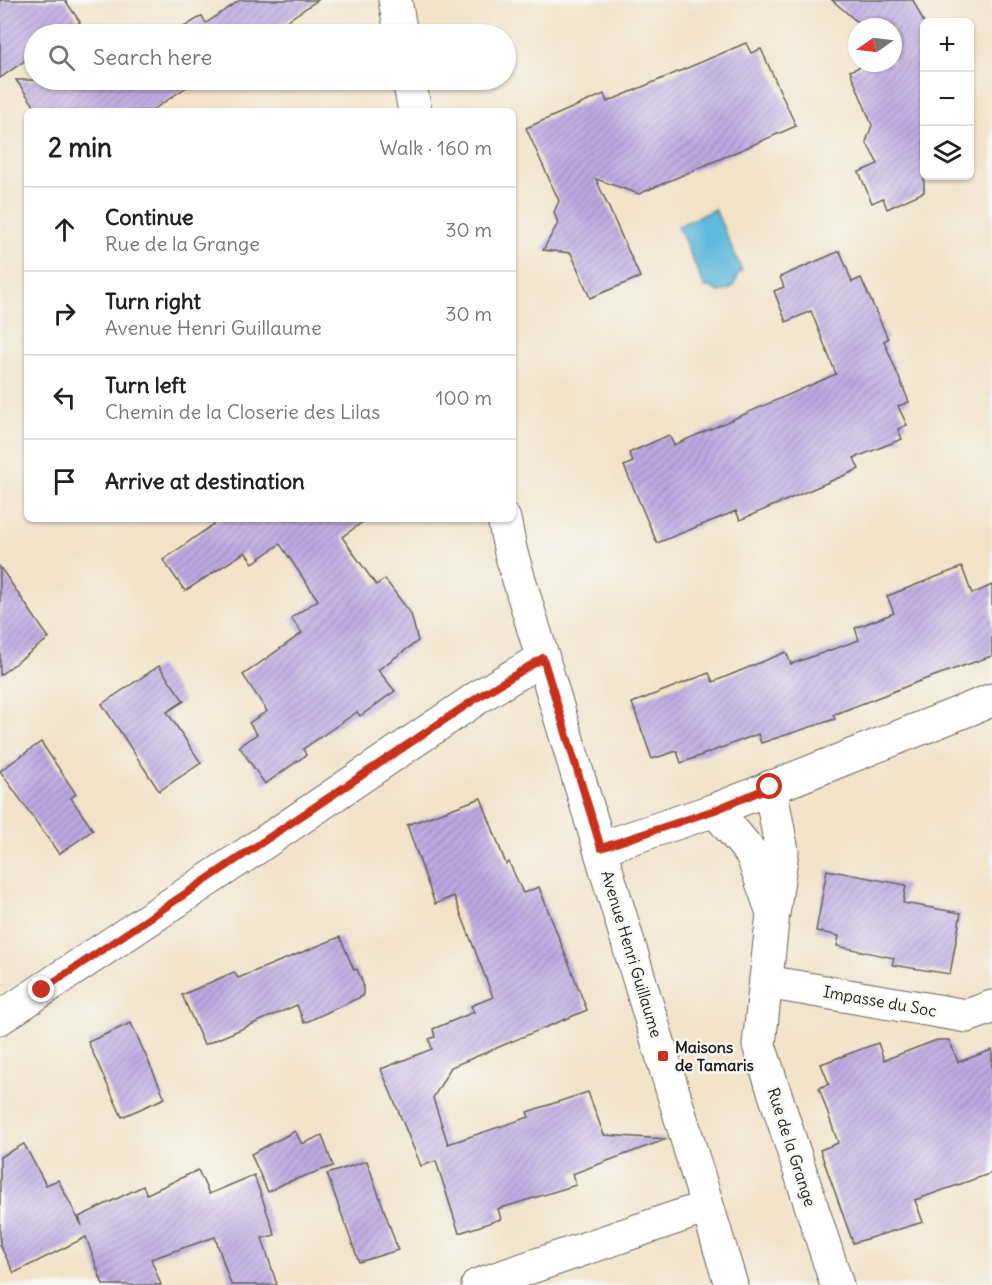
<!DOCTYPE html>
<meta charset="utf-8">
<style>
body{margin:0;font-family:Delius,sans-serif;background:#f2f2f2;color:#202124}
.controls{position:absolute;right:18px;top:18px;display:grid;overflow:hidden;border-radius:9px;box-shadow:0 2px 4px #0004}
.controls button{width:54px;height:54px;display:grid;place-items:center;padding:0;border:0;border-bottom:2px solid #e0e0e0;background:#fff;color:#202124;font:30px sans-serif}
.compass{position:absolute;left:848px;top:18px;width:54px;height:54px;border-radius:50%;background:#fff;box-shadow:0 2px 4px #0004;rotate:256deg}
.stop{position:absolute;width:18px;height:18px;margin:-14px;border:4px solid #c8321e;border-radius:50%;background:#fff}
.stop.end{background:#c8321e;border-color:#fff;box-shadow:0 2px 6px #0008}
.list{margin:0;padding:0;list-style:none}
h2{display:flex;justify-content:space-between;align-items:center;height:78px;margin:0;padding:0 24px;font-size:26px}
h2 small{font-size:20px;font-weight:400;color:#757577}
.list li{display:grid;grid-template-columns:39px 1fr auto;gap:18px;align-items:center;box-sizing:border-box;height:84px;padding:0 24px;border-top:2px solid #e0e0e0}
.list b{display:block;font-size:22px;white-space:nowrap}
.list p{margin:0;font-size:20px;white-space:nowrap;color:#757577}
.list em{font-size:20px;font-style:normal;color:#757577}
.icon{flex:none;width:33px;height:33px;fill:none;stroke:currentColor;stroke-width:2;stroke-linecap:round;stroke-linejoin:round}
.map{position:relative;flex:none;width:992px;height:1285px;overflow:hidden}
.search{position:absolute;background:#fff;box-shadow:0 2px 4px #0004;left:24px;top:24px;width:492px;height:66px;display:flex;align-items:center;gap:15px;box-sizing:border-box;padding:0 21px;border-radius:33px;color:#757577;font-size:22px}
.panel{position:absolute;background:#fff;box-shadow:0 2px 4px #0004;left:24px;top:108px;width:492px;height:414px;border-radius:9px}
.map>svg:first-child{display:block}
.water{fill:#5eb9dc;stroke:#3d6a7c;stroke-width:1.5}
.building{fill:url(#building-hatch)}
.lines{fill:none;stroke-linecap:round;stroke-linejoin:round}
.minor-casing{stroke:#676259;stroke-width:35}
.minor{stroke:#fff;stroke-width:33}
.route{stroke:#c8321e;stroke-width:8}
.poi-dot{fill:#c8321e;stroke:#f6f6f2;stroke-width:2}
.labels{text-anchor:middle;stroke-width:5;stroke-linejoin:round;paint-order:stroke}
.street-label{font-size:16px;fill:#1c1c1c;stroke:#f6f6f2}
.poi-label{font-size:16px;font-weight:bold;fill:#1c1c1c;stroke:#f6f6f2;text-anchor:start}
</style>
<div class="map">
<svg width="992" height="1285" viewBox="0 0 992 1285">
<defs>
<pattern id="building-hatch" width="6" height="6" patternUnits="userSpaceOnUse" patternTransform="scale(1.5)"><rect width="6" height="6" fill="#bfa9e3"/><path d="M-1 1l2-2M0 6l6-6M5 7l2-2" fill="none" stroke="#9a89b7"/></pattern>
</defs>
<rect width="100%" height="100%" fill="#f6f6f2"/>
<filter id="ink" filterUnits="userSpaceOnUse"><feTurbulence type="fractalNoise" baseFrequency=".0167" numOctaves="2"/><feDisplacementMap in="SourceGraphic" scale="12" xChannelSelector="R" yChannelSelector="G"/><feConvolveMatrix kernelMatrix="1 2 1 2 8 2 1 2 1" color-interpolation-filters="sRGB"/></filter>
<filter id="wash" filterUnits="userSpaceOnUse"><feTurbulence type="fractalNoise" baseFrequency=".008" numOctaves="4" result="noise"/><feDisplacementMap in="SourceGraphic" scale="24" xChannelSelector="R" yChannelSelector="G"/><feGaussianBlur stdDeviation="1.35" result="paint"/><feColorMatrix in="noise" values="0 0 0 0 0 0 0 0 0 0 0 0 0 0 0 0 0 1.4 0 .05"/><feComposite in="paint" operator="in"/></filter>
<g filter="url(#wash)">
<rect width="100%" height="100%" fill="#f2e3c9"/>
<!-- water -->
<path class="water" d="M715 209 742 271 738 273C736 286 731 291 719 292L709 286 705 288 678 226Z"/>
<g id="blocks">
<!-- building -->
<g class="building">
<polygon points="0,0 65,0 80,22 62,34 34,34 34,54 0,78"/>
<polygon points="240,0 318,0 267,34 172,34 202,16 206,23"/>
<polygon points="832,0 913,0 924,23 924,192 887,209 883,198 872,203 859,172 878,164 866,142 872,125 850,71 869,63 893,63 893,27 863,27"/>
<polygon points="746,43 751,53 761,49 796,126 639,194 596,179 640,277 590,298 571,253 543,250 558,223 554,212 559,201 526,128 604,94 607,102"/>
<polygon points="16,80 197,80 151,111 38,111"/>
<polygon points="840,251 852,282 861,278 888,339 884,341 909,402 898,406 907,425 898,429 902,439 854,458 859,469 740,520 736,511 657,543 624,466 633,462 629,453 669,435 674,445 836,374 811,311 786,322 774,291 784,287 780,277"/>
<polygon points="221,519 367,519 342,537 376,585 385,579 411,614 418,641 378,670 395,691 360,716 357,712 303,749 306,755 265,784 239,746 257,734 249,723 267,711 243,675 302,633 291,618 318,600 280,544 253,563 245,552 185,591 163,560"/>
<polygon points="0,567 49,638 0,675"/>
<polygon points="962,567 972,594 992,585 992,656 920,681 833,715 835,719 761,743 758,734 681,763 677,751 652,759 632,703 709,673 713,682 786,652 791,664 859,640 855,628 894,613 887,596"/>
<polygon points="159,666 184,701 167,712 201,763 159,791 102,704"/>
<polygon points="41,742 76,794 71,798 93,830 59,854 0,771"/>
<polygon points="481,798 506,864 509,862 523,893 539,887 587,1010 451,1067 433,1098 448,1144 529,1117 527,1112 588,1092 604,1135 667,1139 572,1174 576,1185 498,1209 501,1219 459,1233 436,1161 421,1166 381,1069 432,1049 429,1039 435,1037 433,1029 474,1012 471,1006 493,997 454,896 435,904 407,825"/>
<polygon points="827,870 906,885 903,903 961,913 950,974 892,965 894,958 837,946 839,936 816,931"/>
<polygon points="340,937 354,970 357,969 363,984 363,996 304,1023 297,1005 204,1045 182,995 234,972 238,978"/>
<polygon points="131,1023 165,1098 122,1117 88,1042"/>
<polygon points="937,1040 949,1040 958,1062 992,1050 992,1173 915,1200 923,1222 853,1243 820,1150 838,1143 819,1088 829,1084 821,1064 878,1043 884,1060"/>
<polygon points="295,1131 302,1144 322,1135 333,1166 285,1183 268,1192 251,1154"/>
<polygon points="24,1144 46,1185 58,1180 82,1226 79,1217 143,1186 147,1194 198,1170 209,1194 254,1175 275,1235 262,1238 277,1285 231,1285 215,1237 151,1259 161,1285 103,1285 86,1237 14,1273 0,1245 0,1157"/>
<polygon points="367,1161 398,1250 359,1262 327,1174"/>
</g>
</g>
</g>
<g filter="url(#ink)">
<use href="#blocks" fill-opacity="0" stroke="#676259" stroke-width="1.5"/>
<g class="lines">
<!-- minor casing -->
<g class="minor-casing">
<g id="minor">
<polyline points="395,0 401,34"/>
<polyline points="409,80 415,111"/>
<polyline points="504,519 511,553 731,1285"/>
<polyline points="770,787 782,851 774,908"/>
<polyline points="715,810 752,854 773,913 759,1045 837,1285"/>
<polyline points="601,848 715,810 992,700"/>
<polyline points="766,982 967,1016 992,1007"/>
<polyline points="0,1018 253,850 480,696 543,658"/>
<polyline points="478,1285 707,1207"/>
</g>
</g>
<!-- minor -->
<use href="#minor" class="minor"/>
</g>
</g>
<g class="lines" filter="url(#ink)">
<!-- route -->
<polyline class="route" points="42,990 480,696 543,658 601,848 715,810 770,787"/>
</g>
<!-- markers -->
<rect class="poi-dot" x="657" y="1050" width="12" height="12" rx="3"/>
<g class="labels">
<!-- street labels -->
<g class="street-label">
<text transform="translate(632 954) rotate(73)" y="6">Avenue Henri Guillaume</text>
<text transform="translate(880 1001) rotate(10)" y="6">Impasse du Soc</text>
<text transform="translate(792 1147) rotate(72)" y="6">Rue de la Grange</text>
</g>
<!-- poi labels -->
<g class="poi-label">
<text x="675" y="1053">Maisons<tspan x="675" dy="18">de Tamaris</tspan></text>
</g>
</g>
</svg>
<div class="controls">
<button>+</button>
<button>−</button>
<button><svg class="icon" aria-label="layers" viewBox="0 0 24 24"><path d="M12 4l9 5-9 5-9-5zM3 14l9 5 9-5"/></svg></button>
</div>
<svg class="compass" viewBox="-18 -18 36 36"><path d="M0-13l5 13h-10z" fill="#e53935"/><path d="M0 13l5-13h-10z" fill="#757577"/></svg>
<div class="stop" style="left:770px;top:787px"></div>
<div class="stop end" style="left:42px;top:990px"></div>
<div class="search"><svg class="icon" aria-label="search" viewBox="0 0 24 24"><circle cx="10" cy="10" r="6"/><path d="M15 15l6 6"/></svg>Search here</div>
<section class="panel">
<h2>2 min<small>Walk · 160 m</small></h2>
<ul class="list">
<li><svg class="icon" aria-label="ahead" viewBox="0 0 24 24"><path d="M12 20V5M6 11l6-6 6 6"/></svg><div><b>Continue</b><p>Rue de la Grange</p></div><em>30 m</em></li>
<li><svg class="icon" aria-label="right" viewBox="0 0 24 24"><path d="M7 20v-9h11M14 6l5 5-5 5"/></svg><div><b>Turn right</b><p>Avenue Henri Guillaume</p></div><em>30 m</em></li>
<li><svg class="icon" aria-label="left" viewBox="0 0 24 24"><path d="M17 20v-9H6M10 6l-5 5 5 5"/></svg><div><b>Turn left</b><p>Chemin de la Closerie des Lilas</p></div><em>100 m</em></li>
<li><svg class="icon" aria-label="arrive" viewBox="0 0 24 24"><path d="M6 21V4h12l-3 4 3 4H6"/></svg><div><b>Arrive at destination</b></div></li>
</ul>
</section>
</div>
